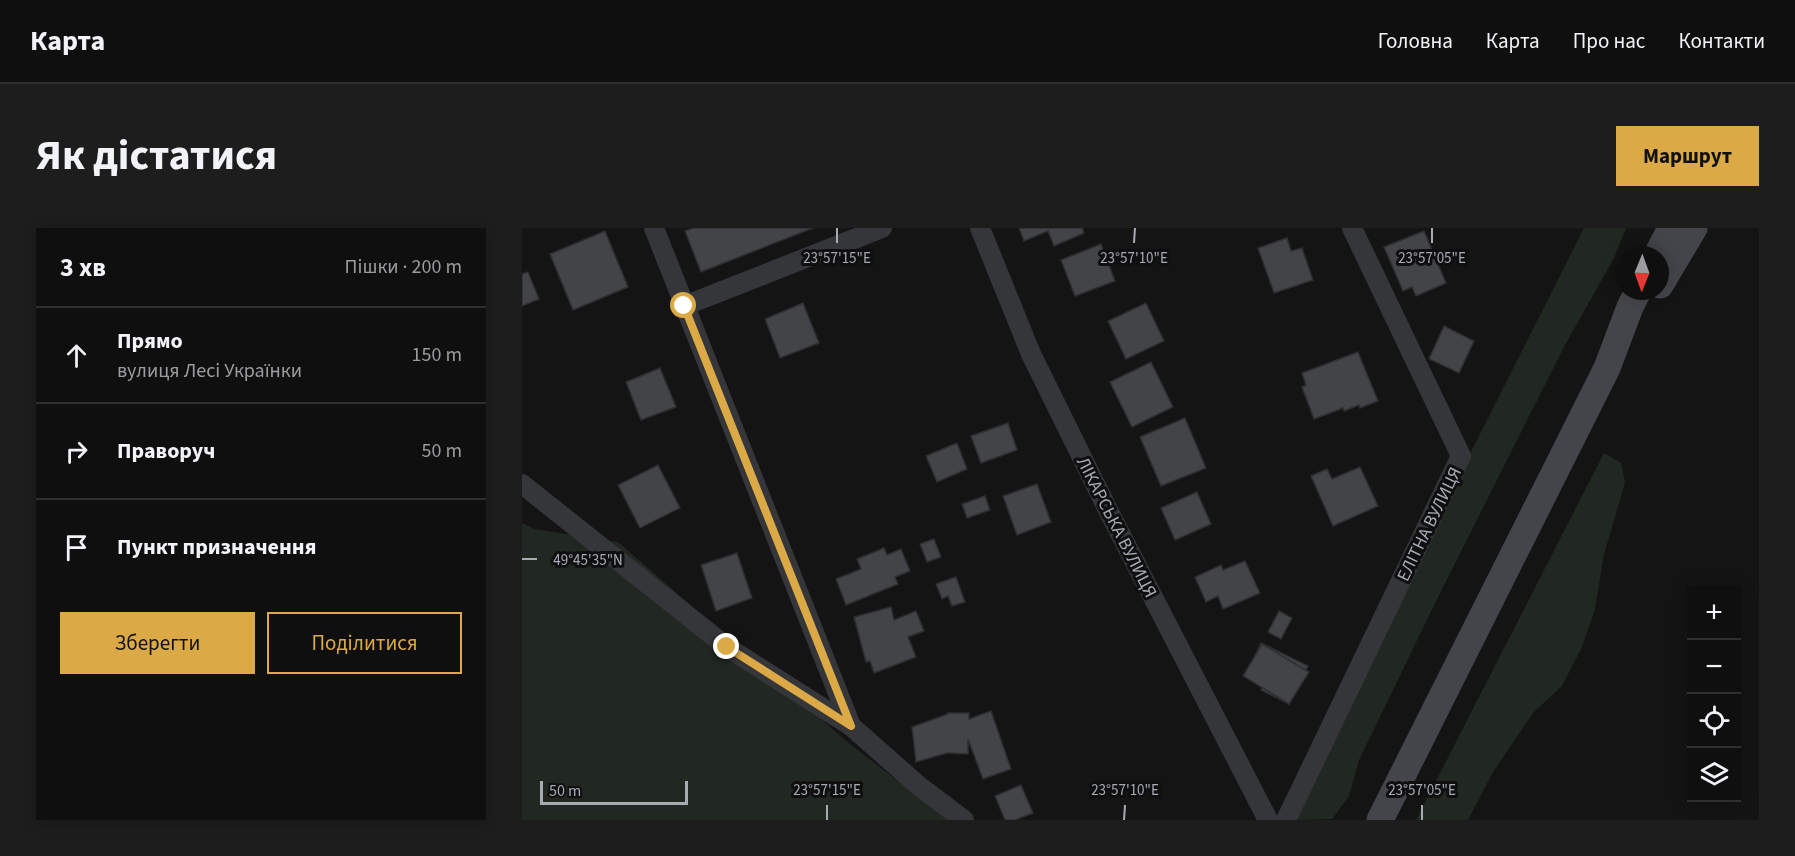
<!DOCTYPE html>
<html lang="uk">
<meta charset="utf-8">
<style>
body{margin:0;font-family:"Source Sans 3",sans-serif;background:#1d1d1e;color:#f1f3f6}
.controls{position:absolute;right:18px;bottom:18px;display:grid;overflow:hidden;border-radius:0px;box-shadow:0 3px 15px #0003}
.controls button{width:54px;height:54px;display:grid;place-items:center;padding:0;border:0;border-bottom:2px solid #2f2f30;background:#0f0f10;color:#f1f3f6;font:30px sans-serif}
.compass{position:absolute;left:1093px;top:18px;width:54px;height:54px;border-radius:50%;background:#0f0f10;box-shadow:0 3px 15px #0003;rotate:181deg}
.scale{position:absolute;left:18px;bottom:15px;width:148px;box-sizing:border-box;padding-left:6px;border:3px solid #a7abb4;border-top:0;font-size:16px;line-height:21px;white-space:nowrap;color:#a7abb4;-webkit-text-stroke:4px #0f0f10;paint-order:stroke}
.stop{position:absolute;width:18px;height:18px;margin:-14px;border:4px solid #dbaa46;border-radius:50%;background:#fff}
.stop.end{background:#dbaa46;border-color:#fff;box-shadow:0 2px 6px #0008}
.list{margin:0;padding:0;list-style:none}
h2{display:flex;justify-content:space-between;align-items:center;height:78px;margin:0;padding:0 24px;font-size:26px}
h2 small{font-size:20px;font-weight:400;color:#9b9c9f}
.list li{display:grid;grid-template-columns:39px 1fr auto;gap:18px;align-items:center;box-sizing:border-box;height:96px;padding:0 24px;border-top:2px solid #2f2f30}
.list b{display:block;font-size:22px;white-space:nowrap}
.list p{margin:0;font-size:20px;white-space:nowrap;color:#9b9c9f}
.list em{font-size:20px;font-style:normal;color:#9b9c9f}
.actions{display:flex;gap:12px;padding:18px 24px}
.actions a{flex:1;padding:14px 0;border:2px solid #dbaa46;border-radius:0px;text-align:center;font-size:21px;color:#dbaa46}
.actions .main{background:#dbaa46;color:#111}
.icon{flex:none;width:33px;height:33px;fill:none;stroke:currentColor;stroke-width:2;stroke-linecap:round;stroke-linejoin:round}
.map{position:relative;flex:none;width:1237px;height:592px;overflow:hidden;border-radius:0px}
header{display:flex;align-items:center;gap:36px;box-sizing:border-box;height:84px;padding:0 30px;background:#0f0f10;border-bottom:2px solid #2f2f30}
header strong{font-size:28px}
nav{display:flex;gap:33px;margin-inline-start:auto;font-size:21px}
.intro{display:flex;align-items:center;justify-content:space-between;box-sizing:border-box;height:144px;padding:0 36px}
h1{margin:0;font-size:42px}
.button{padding:15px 27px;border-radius:0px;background:#dbaa46;color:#111;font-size:21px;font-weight:700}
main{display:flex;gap:36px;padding:0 36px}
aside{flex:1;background:#0f0f10;border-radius:0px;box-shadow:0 3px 15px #0003}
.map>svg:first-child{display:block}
.green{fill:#212821}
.building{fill:#434448;stroke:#2e2e31;stroke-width:1.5}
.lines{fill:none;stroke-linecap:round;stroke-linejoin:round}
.street{stroke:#35363a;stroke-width:20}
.secondary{stroke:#44454a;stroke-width:27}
.route{stroke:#dbaa46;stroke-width:8}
.ticks{fill:none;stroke:#a7abb4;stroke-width:2}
.labels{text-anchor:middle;stroke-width:6;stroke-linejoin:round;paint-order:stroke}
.street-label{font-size:18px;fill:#a7abb4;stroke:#0f0f10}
.ticks-label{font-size:15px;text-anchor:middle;fill:#a7abb4;stroke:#0f0f10;stroke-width:6;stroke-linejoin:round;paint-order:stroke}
</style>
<header>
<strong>Карта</strong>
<nav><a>Головна</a><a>Карта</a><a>Про нас</a><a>Контакти</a></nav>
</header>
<div class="intro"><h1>Як дістатися</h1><a class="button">Маршрут</a></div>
<main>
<aside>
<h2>3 хв<small>Пішки · 200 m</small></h2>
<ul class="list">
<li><svg class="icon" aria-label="ahead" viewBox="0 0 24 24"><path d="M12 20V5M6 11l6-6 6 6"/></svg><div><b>Прямо</b><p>вулиця Лесі Українки</p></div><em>150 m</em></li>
<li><svg class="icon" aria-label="right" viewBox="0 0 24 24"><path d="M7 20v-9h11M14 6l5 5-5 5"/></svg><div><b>Праворуч</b></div><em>50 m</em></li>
<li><svg class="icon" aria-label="arrive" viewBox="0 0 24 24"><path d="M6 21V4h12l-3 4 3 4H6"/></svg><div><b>Пункт призначення</b></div></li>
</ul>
<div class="actions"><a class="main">Зберегти</a><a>Поділитися</a></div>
</aside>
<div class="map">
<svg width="1237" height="592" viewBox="0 0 1237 592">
<rect width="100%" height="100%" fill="#141415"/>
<!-- green -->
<g class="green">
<polygon points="1062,0 1104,0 1092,30 1043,117 918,365 837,532 827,568 810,591 776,592 774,584 902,317"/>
<polygon points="1082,225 1099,235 1103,255 1082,326 1073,381 1060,419 1040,458 1011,485 971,544 946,592 894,592"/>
<polygon points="0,295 13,301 96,314 329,517 427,592 0,592"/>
</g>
<!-- building -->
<g class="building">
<polygon points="171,0 291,0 179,44 163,3"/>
<polygon points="497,0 560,0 562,5 532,18 526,3 502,13"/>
<polygon points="83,3 106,59 51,82 28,26"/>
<polygon points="902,3 924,55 894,68 890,59 881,63 862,19"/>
<polygon points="765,10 769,23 780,20 791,52 752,65 736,20"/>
<polygon points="579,16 593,53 553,68 539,32"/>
<polygon points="6,44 17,71 0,78 0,46"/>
<polygon points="281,75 297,115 258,130 243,91"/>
<polygon points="624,75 642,113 604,131 586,93"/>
<polygon points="922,98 952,113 937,145 907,131"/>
<polygon points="836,124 856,173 838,180 837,177 822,183 821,180 792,191 780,159 784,157 780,145"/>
<polygon points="629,134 651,179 610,199 588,154"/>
<polygon points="138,140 154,179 119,192 104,154"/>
<polygon points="663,190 684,240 639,258 618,209"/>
<polygon points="486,195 495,222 459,235 449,208"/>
<polygon points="435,215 445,241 415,254 404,228"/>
<polygon points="136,237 158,280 118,300 96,257"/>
<polygon points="838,239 856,278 811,298 789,248 805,241 810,251"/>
<polygon points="515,256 529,294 495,307 481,268"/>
<polygon points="675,264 689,296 653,312 639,280"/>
<polygon points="463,268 468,282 445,290 440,276"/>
<polygon points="412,311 419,329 405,334 398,316"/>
<polygon points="362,320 365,327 379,321 388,343 373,349 376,356 324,377 314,351 339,341 335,331"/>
<polygon points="215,325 230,370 194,383 179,337"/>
<polygon points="723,333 738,365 701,381 696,368 684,374 673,349 699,337 701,342"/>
<polygon points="434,349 443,374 430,378 426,368 420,371 414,356"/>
<polygon points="369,379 372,392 394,383 402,403 386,409 394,429 352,445 348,433 344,434 332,389"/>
<polygon points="757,383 770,390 759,411 746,404"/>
<polygon points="739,415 786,438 767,476 739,462 743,456 724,447"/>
<polygon points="740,416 787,444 767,476 721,448"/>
<polygon points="469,483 489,541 461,551 446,511 446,526 425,525 394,534 390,499 426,486 426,485 447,485 447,491"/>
<polygon points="499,557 511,585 493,592 483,592 473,568"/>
</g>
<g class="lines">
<!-- street -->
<g class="street">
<polyline points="132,0 329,498 397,558 442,592"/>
<polyline points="458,0 509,126 585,280 746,592"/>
<polyline points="162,78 360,0"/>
<polyline points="0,256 205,419 329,498"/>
<polyline points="764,592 939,228 830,0"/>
</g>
<!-- secondary -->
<g class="secondary">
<polyline points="1135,27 1149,0"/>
<polyline points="1138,57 1172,0"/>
<polyline points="858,592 1085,140 1108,79 1116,63"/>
</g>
</g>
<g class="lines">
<!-- route -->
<polyline class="route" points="162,78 329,498 205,419"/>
</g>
<!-- ticks -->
<path class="ticks" d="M315 15V0M612 15 613 0M910 15V0M0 331H15M305 592V577M602 592 603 577M900 592V577"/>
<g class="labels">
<!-- street labels -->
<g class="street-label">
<text transform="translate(907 296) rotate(-64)" y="6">ЕЛІТНА ВУЛИЦЯ</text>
<text transform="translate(595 299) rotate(63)" y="6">ЛІКАРСЬКА ВУЛИЦЯ</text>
</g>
</g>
<g class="ticks-label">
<text x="315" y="35">23°57'15"E</text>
<text x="612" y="35">23°57'10"E</text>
<text x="910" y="35">23°57'05"E</text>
<text x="66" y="337">49°45'35"N</text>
<text x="305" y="567">23°57'15"E</text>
<text x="603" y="567">23°57'10"E</text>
<text x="900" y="567">23°57'05"E</text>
</g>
</svg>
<div class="controls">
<button>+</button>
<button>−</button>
<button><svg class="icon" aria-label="locate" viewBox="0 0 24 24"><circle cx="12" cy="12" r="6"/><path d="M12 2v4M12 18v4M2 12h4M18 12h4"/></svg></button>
<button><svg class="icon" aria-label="layers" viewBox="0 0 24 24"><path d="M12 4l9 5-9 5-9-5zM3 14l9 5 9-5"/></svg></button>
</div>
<svg class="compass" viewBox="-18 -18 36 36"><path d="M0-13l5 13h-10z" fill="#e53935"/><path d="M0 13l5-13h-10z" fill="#9b9c9f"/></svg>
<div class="scale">50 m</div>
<div class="stop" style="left:162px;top:78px"></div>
<div class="stop end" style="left:205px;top:419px"></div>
</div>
</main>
